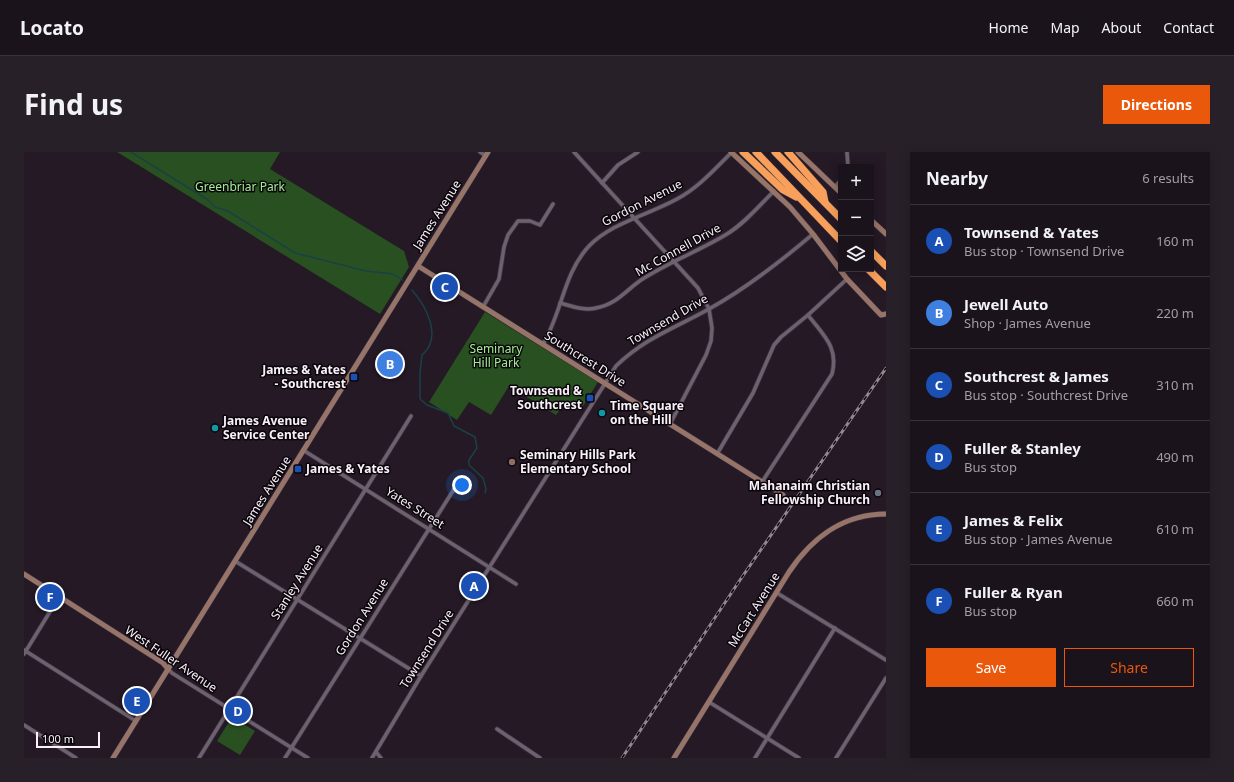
<!DOCTYPE html>
<meta charset="utf-8">
<style>
body{margin:0;font-family:"Noto Sans",sans-serif;background:#282029;color:#f1f3f6}
.controls{position:absolute;right:12px;top:12px;display:grid;overflow:hidden;border-radius:0px;box-shadow:0 2px 10px #0003}
.controls button{width:36px;height:36px;display:grid;place-items:center;padding:0;border:0;border-bottom:1px solid #39323b;background:#1b131c;color:#f1f3f6;font:20px sans-serif}
.scale{position:absolute;left:12px;bottom:10px;width:64px;box-sizing:border-box;padding-left:4px;border:2px solid #f9f1f9;border-top:0;font-size:11px;line-height:14px;white-space:nowrap;color:#f9f1f9;-webkit-text-stroke:3px #0b060b;paint-order:stroke}
.you{position:absolute;left:438px;top:333px;width:14px;height:14px;margin:-10px;border:3px solid #fff;border-radius:50%;background:#1a73e8;box-shadow:0 0 0 6px #1a73e833}
.badge{display:grid;place-items:center;width:26px;height:26px;border-radius:50%;background:#ea580c;color:#fff;font-size:13px;font-weight:700}
.pin{position:absolute;translate:-50% -50%;border:2px solid #fff;box-shadow:0 1px 4px #0006}
.list{margin:0;padding:0;list-style:none}
h2{display:flex;justify-content:space-between;align-items:center;height:52px;margin:0;padding:0 16px;font-size:17px}
h2 small{font-size:13px;font-weight:400;color:#a09ea3}
.list li{display:grid;grid-template-columns:26px 1fr auto;gap:12px;align-items:center;box-sizing:border-box;height:72px;padding:0 16px;border-top:1px solid #39323b}
.list b{display:block;font-size:15px;white-space:nowrap}
.list p{margin:0;font-size:13px;white-space:nowrap;color:#a09ea3}
.list em{font-size:13px;font-style:normal;color:#a09ea3}
.actions{display:flex;gap:8px;padding:12px 16px}
.actions a{flex:1;padding:9px 0;border:1px solid #ea580c;border-radius:0px;text-align:center;font-size:14px;color:#ea580c}
.actions .main{background:#ea580c;color:#fff}
.icon{flex:none;width:22px;height:22px;fill:none;stroke:currentColor;stroke-width:2;stroke-linecap:round;stroke-linejoin:round}
.map{position:relative;flex:none;width:862px;height:606px;overflow:hidden;border-radius:0px}
header{display:flex;align-items:center;gap:24px;box-sizing:border-box;height:56px;padding:0 20px;background:#1b131c;border-bottom:1px solid #39323b}
header strong{font-size:19px}
nav{display:flex;gap:22px;margin-inline-start:auto;font-size:14px}
.intro{display:flex;align-items:center;justify-content:space-between;box-sizing:border-box;height:96px;padding:0 24px}
h1{margin:0;font-size:28px}
.button{padding:10px 18px;border-radius:0px;background:#ea580c;color:#fff;font-size:14px;font-weight:700}
main{display:flex;gap:24px;padding:0 24px}
aside{flex:1;background:#1b131c;border-radius:0px;box-shadow:0 2px 10px #0003}
.map>svg:first-child{display:block}
.green{fill:#295021}
.lines{fill:none;stroke-linecap:round;stroke-linejoin:round}
.stream{stroke:#184245;stroke-width:1.5}
.street-casing{stroke:#3c343d;stroke-width:5}
.secondary-casing{stroke:#3c343d;stroke-width:6}
.highway-casing{stroke:#3c343d;stroke-width:8}
.street{stroke:#6e616f;stroke-width:3.5}
.secondary{stroke:#977469;stroke-width:5}
.highway{stroke:#f8a05b;stroke-width:7}
.rail-casing{stroke:#928892;stroke-width:3}
.rail{stroke:#0b060b;stroke-width:1.5;stroke-dasharray:4.5;stroke-linecap:butt}
.transit-dot{fill:#1a4fb4;stroke:#0b060b;stroke-width:1.5}
.culture-dot{fill:#0f9aa8;stroke:#0b060b;stroke-width:1.5}
.education-dot{fill:#8d6e63;stroke:#0b060b;stroke-width:1.5}
.worship-dot{fill:#6b7280;stroke:#0b060b;stroke-width:1.5}
.labels{text-anchor:middle;stroke-width:3;stroke-linejoin:round;paint-order:stroke}
.park-label{font-size:12px;fill:#a1ee91;stroke:#0b060b}
.street-label{font-size:12px;fill:#f9f1f9;stroke:#0b060b}
.poi-label{font-size:12px;font-weight:bold;fill:#f9f1f9;stroke:#0b060b;text-anchor:start}
</style>
<header>
<strong>Locato</strong>
<nav><a>Home</a><a>Map</a><a>About</a><a>Contact</a></nav>
</header>
<div class="intro"><h1>Find us</h1><a class="button">Directions</a></div>
<main>
<div class="map">
<svg width="862" height="606" viewBox="0 0 862 606">
<rect width="100%" height="100%" fill="#241925"/>
<!-- green -->
<g class="green">
<polygon points="93,0 256,0 246,17 380,99 385,115 356,162"/>
<polygon points="461,160 574,230 556,259 541,250 532,263 485,234 467,263 445,250 433,268 405,250"/>
<polygon points="208,565 231,579 216,603 193,589"/>
</g>
<g class="lines">
<!-- stream -->
<g class="stream">
<polyline points="107,0 184,48 191,55 204,59 271,101 342,119 369,122 378,128"/>
<path d="M388 138C402 154 419 185 398 203L396 221V247L403 253 424 261 430 274 451 285 453 296 445 308V313L459 326 462 337 461 341"/>
</g>
<!-- street casing -->
<g class="street-casing">
<g id="street">
<polyline points="456,0 462,4"/>
<polyline points="550,0 674,136 685,157 688,176 687,189 682,203 646,272"/>
<polyline points="823,0 824,15"/>
<polyline points="578,31 594,13 614,0"/>
<polyline points="811,35 817,28"/>
<path d="M536 151C547 154 560 159 572 156 593 152 601 139 617 128 645 110 675 99 703 82 721 71 735 54 750 39"/>
<polyline points="459,155 475,127 480,95 484,83 494,69 506,69 516,73 529,52"/>
<path d="M519 192C538 161 539 122 565 94 587 71 624 63 653 47 674 36 691 17 708 0"/>
<polyline points="279,298 492,432"/>
<polyline points="693,302 729,241 750,193 757,185 784,163 823,127"/>
<path d="M738 330 808 222C815 195 799 183 784 163"/>
<polyline points="211,409 397,524"/>
<polyline points="753,441 862,508"/>
<polyline points="0,498 112,569"/>
<polyline points="0,502 35,445"/>
<polyline points="144,517 148,521 284,606"/>
<polyline points="685,550 775,606"/>
<polyline points="0,573 52,606"/>
<polyline points="473,577 516,606"/>
<polyline points="352,600 357,606"/>
<polyline points="175,606 387,264"/>
<polyline points="261,606 432,334"/>
<path d="M348 606 397 524 592 214C621 186 651 176 685 157 723 136 756 110 789 82"/>
<polyline points="731,606 811,476"/>
<polyline points="812,606 862,526"/>
</g>
</g>
<!-- secondary casing -->
<g class="secondary-casing">
<g id="secondary">
<polyline points="707,0 766,55 789,82 823,127 857,163 862,162"/>
<polyline points="774,0 817,41"/>
<polyline points="847,68 862,82"/>
<polyline points="394,114 759,343"/>
<polyline points="0,422 139,511 144,517"/>
<polyline points="89,606 464,0"/>
<path d="M650 606 765 420C788 386 818 362 862 362"/>
</g>
</g>
<!-- highway casing -->
<g class="highway-casing">
<g id="highway">
<polyline points="719,0 759,38 772,45"/>
<polyline points="732,0 817,89"/>
<polyline points="751,0 817,67"/>
<polyline points="764,0 799,40 801,50"/>
<polyline points="847,99 862,114"/>
<polyline points="844,117 862,135"/>
</g>
</g>
<!-- street -->
<use href="#street" class="street"/>
<!-- secondary -->
<use href="#secondary" class="secondary"/>
<!-- highway -->
<use href="#highway" class="highway"/>
<!-- rail casing -->
<g class="rail-casing">
<polyline id="rail" points="598,606 714,431 862,216"/>
</g>
<!-- rail -->
<use href="#rail" class="rail"/>
</g>
<!-- markers -->
<g class="transit-dot">
<rect x="326" y="221" width="8" height="8" rx="2"/>
<rect x="562" y="242" width="8" height="8" rx="2"/>
<rect x="270" y="313" width="8" height="8" rx="2"/>
</g>
<g class="culture-dot">
<circle cx="578" cy="261" r="4"/>
<circle cx="191" cy="276" r="4"/>
</g>
<circle class="education-dot" cx="488" cy="310" r="4"/>
<circle class="worship-dot" cx="854" cy="341" r="4"/>
<g class="labels">
<!-- park labels -->
<g class="park-label">
<text x="216" y="39">Greenbriar Park</text>
<text x="472" y="201">Seminary<tspan x="472" dy="14">Hill Park</tspan></text>
</g>
<!-- street labels -->
<g class="street-label">
<text transform="translate(618 51) rotate(-27)" y="4">Gordon Avenue</text>
<text transform="translate(413 63) rotate(-58)" y="4">James Avenue</text>
<text transform="translate(654 98) rotate(-29)" y="4">Mc Connell Drive</text>
<text transform="translate(644 168) rotate(-30)" y="4">Townsend Drive</text>
<text transform="translate(561 207) rotate(32)" y="4">Southcrest Drive</text>
<text transform="translate(243 339) rotate(-58)" y="4">James Avenue</text>
<text transform="translate(391 356) rotate(32)" y="4">Yates Street</text>
<text transform="translate(273 430) rotate(-58)" y="4">Stanley Avenue</text>
<text transform="translate(730 458) rotate(-58)" y="4">McCart Avenue</text>
<text transform="translate(338 465) rotate(-58)" y="4">Gordon Avenue</text>
<text transform="translate(403 497) rotate(-58)" y="4">Townsend Drive</text>
<text transform="translate(147 507) rotate(34)" y="4">West Fuller Avenue</text>
</g>
<!-- poi labels -->
<g class="poi-label">
<text x="322" y="222" text-anchor="end">James &amp; Yates<tspan x="322" dy="14">- Southcrest</tspan></text>
<text x="558" y="243" text-anchor="end">Townsend &amp;<tspan x="558" dy="14">Southcrest</tspan></text>
<text x="586" y="258">Time Square<tspan x="586" dy="14">on the Hill</tspan></text>
<text x="199" y="273">James Avenue<tspan x="199" dy="14">Service Center</tspan></text>
<text x="496" y="307">Seminary Hills Park<tspan x="496" dy="14">Elementary School</tspan></text>
<text x="282" y="321">James &amp; Yates</text>
<text x="846" y="338" text-anchor="end">Mahanaim Christian<tspan x="846" dy="14">Fellowship Church</tspan></text>
</g>
</g>
</svg>
<div class="controls">
<button>+</button>
<button>−</button>
<button><svg class="icon" aria-label="layers" viewBox="0 0 24 24"><path d="M12 4l9 5-9 5-9-5zM3 14l9 5 9-5"/></svg></button>
</div>
<div class="scale">100 m</div>
<div class="you"></div>
<div class="pin badge" style="left:450px;top:434px;background:#1a4fb4">A</div>
<div class="pin badge" style="left:366px;top:212px;background:#3f7fe0">B</div>
<div class="pin badge" style="left:421px;top:135px;background:#1a4fb4">C</div>
<div class="pin badge" style="left:214px;top:559px;background:#1a4fb4">D</div>
<div class="pin badge" style="left:113px;top:549px;background:#1a4fb4">E</div>
<div class="pin badge" style="left:26px;top:445px;background:#1a4fb4">F</div>
</div>
<aside>
<h2>Nearby<small>6 results</small></h2>
<ul class="list">
<li><span class="badge" style="background:#1a4fb4">A</span><div><b>Townsend &amp; Yates</b><p>Bus stop · Townsend Drive</p></div><em>160 m</em></li>
<li><span class="badge" style="background:#3f7fe0">B</span><div><b>Jewell Auto</b><p>Shop · James Avenue</p></div><em>220 m</em></li>
<li><span class="badge" style="background:#1a4fb4">C</span><div><b>Southcrest &amp; James</b><p>Bus stop · Southcrest Drive</p></div><em>310 m</em></li>
<li><span class="badge" style="background:#1a4fb4">D</span><div><b>Fuller &amp; Stanley</b><p>Bus stop</p></div><em>490 m</em></li>
<li><span class="badge" style="background:#1a4fb4">E</span><div><b>James &amp; Felix</b><p>Bus stop · James Avenue</p></div><em>610 m</em></li>
<li><span class="badge" style="background:#1a4fb4">F</span><div><b>Fuller &amp; Ryan</b><p>Bus stop</p></div><em>660 m</em></li>
</ul>
<div class="actions"><a class="main">Save</a><a>Share</a></div>
</aside>
</main>
